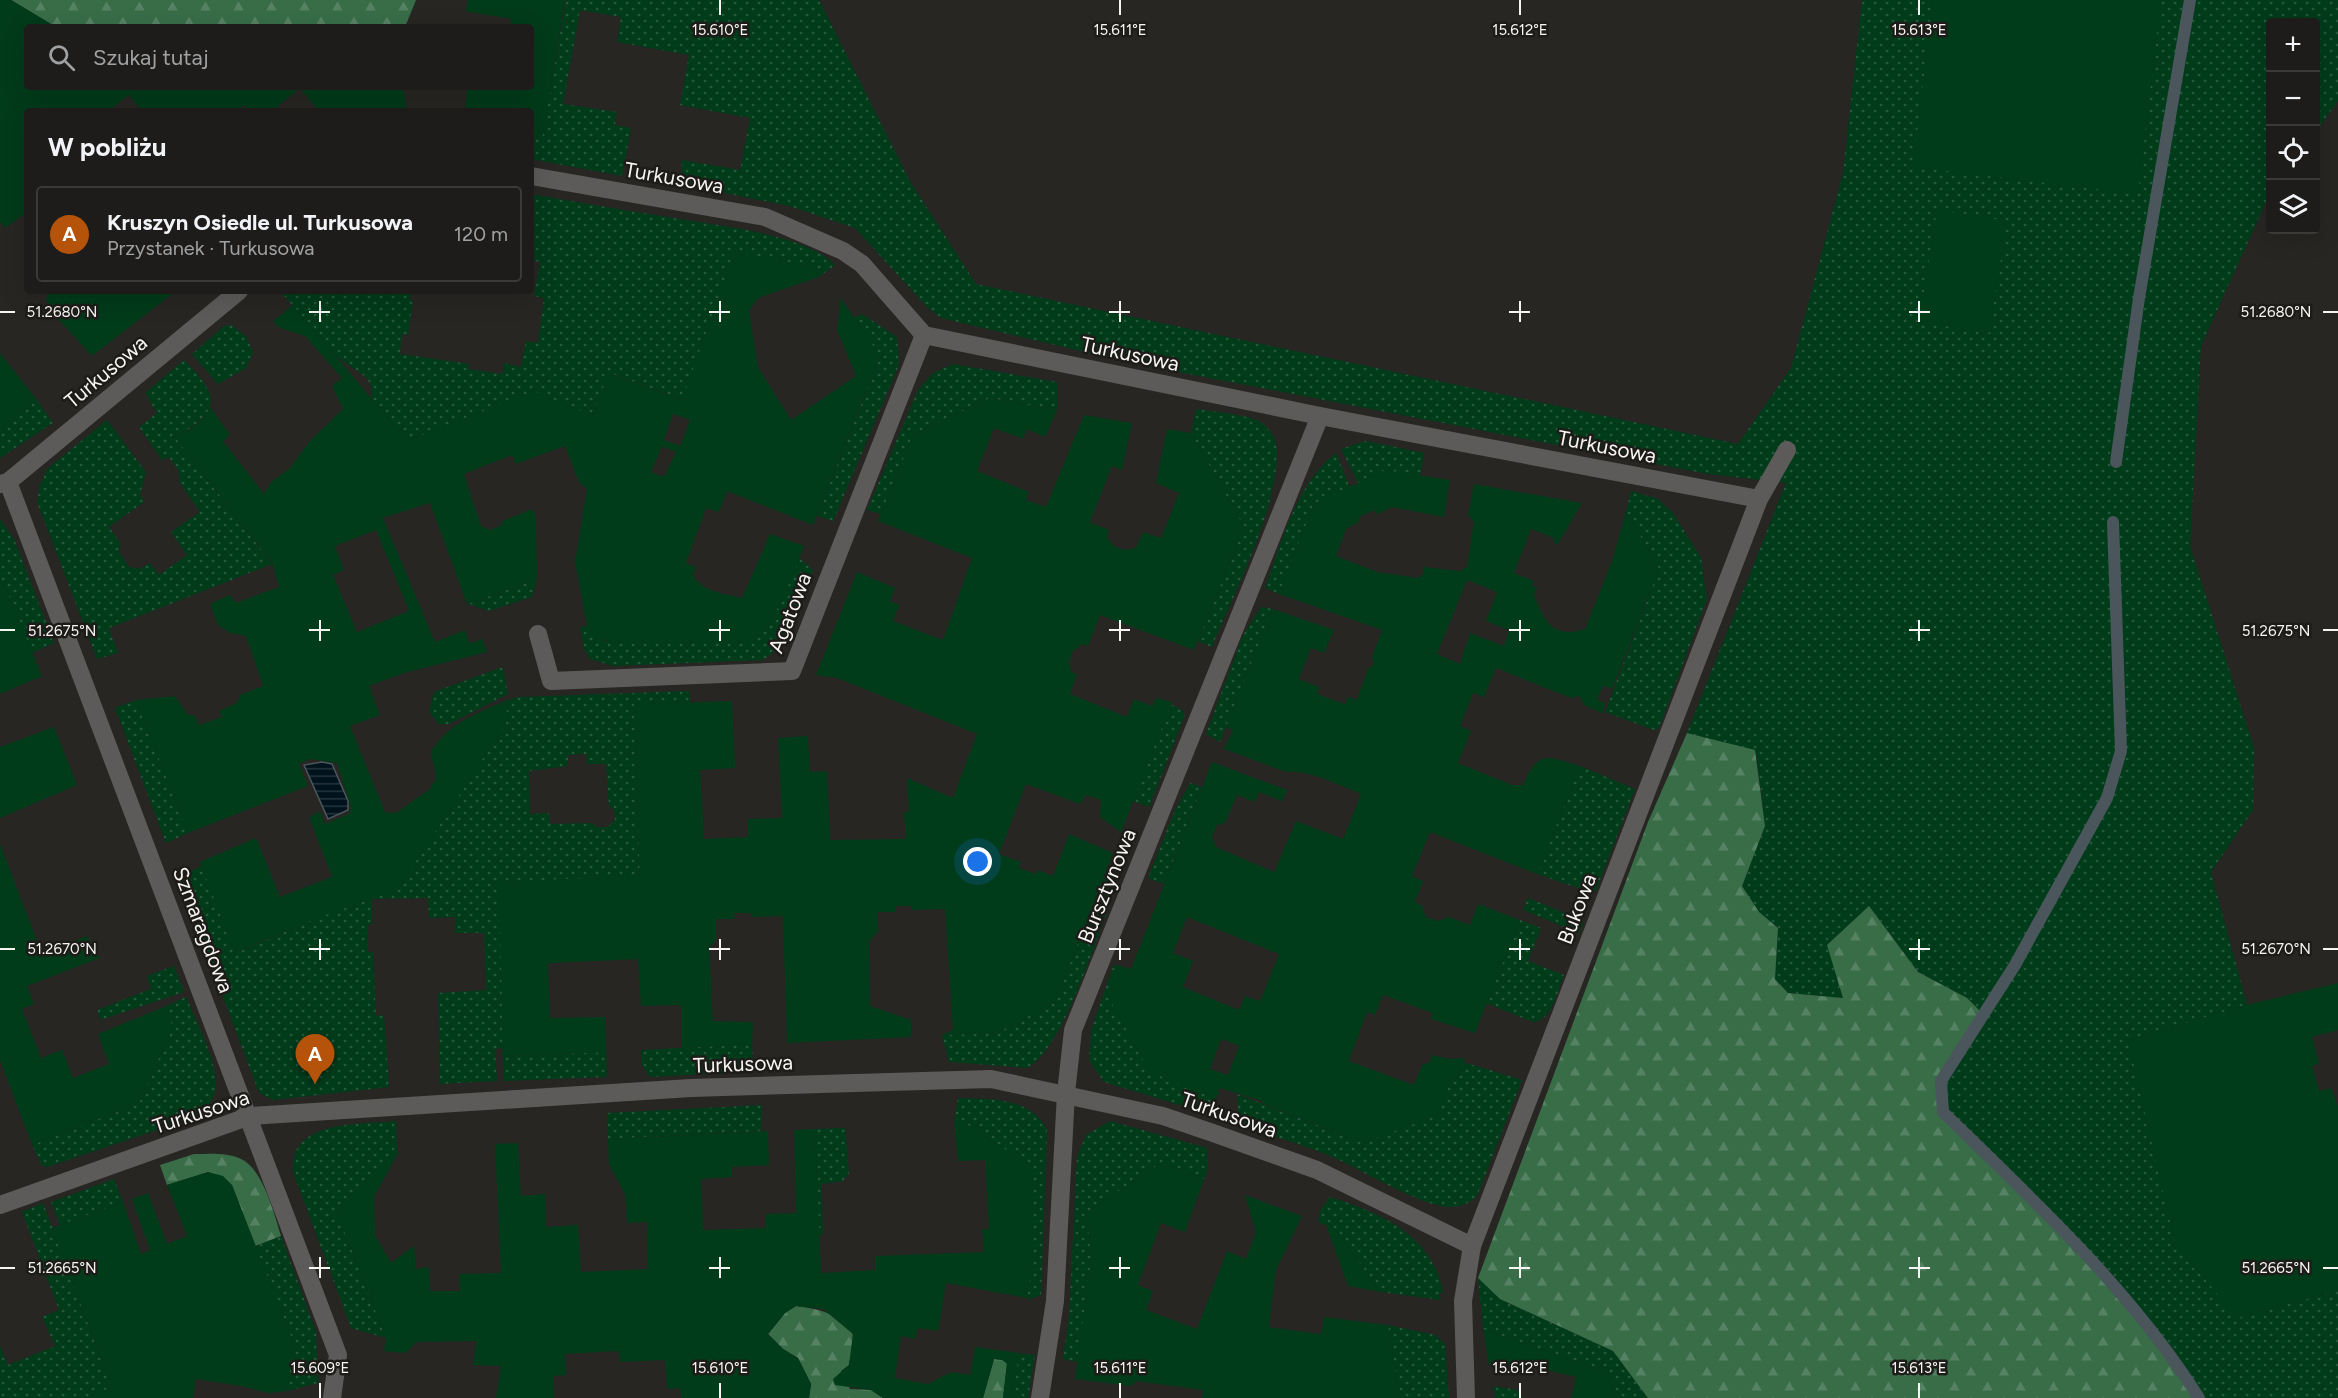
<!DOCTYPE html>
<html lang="pl">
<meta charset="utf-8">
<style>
body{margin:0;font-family:Figtree,sans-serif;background:#2a2927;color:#f1f3f6}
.controls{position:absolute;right:18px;top:18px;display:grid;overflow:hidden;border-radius:6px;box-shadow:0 6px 24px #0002}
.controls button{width:54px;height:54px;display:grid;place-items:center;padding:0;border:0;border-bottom:2px solid #3b3a39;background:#1d1c1a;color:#f1f3f6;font:30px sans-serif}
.you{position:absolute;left:978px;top:862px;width:21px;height:21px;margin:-15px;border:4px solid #fff;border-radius:50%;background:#1a73e8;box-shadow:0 0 0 9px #1a73e833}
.badge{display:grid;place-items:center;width:39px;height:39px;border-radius:50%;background:#b45309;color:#fff;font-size:20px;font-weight:700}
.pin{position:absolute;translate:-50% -50px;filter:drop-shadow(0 2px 3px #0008)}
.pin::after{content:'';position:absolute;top:32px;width:21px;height:18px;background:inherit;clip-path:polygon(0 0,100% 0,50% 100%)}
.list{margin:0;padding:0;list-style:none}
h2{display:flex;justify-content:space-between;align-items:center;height:78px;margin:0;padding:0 24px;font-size:26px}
h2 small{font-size:20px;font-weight:400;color:#a0a1a2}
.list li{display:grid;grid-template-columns:39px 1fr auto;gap:18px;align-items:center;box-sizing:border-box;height:96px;margin:0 12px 12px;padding:0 12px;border:2px solid #3b3a39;border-radius:6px}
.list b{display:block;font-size:22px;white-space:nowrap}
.list p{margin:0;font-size:20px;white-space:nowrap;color:#a0a1a2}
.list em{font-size:20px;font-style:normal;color:#a0a1a2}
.icon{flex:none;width:33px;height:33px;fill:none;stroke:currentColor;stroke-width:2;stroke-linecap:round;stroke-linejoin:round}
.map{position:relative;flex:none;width:2338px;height:1398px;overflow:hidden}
.search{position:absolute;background:#1d1c1a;box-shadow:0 6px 24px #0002;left:24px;top:24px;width:510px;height:66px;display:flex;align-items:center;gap:15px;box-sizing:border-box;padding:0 21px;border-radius:6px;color:#a0a1a2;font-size:22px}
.panel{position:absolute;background:#1d1c1a;box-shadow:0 6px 24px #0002;left:24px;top:108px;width:510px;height:186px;border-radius:6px}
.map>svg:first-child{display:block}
.grass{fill:url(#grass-dots);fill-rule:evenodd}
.forest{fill:url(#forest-firs)}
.garden{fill:#003b1a;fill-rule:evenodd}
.water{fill:url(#water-rules);stroke:#4a565c;stroke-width:1.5}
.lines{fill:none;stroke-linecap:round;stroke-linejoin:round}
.stream{stroke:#4a565c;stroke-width:12}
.street{stroke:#5d5b5a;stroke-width:18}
.ticks{fill:none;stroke:#f6f5f3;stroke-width:2}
.labels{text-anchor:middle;stroke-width:5;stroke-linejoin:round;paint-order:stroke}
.street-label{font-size:21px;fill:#f6f5f3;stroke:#1e1c19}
.ticks-label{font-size:15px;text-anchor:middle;fill:#f6f5f3;stroke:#1e1c19;stroke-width:5;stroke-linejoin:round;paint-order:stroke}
</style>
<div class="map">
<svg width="2338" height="1398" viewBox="0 0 2338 1398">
<defs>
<pattern id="grass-dots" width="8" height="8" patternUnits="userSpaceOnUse" patternTransform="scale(1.5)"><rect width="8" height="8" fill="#003b1a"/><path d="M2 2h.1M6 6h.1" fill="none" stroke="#26583c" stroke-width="1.8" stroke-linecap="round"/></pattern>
<pattern id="forest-firs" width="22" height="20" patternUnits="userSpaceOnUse" patternTransform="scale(1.5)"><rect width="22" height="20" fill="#386d48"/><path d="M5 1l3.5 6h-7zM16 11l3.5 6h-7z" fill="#558263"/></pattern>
<pattern id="water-rules" width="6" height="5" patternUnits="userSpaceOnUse" patternTransform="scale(1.5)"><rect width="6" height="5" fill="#00121b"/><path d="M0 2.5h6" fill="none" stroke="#26353d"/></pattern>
</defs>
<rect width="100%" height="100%" fill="#272623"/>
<!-- grass -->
<g class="grass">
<path d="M566 0H819L911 183 976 284 1738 444 1791 368 1843 173 1862 0H2338V101L2316 131V22H2270V193L2201 346 2190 546 2254 748 2253 810 2211 872 2247 1005 2129 1040 2237 1318 2338 1290V1398H2199C2131 1290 2034 1201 1943 1112L1941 1081 1983 1014 1967 998 1918 972 1869 906 1843 998 1788 993 1775 979 1778 928 1759 912 1742 886 1765 826 1756 751 1687 733 1786 483 1708 474 1132 363 941 318 927 307 855 228 789 206 681 184 682 160 740 170 750 118 680 105 689 55 617 42 621 17 580 10 563 104 617 112 615 125 631 128 622 176 531 159V136L542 137Z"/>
<path d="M531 194C577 202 622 210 668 217 711 225 804 233 835 265L819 277 813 267 735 253 683 400 610 373 592 416 447 426 407 441 372 399 371 386 367 378 336 356 280 291H411L410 300 413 301 408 335 402 334 400 354 469 364 468 369 503 374 504 363 521 367 526 341 538 343 544 298 534 296 540 262 531 260Z"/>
<polygon points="862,314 897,337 899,365 833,521 817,516 880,357 854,318"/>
<polygon points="231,325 246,336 253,353 246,368 218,384 192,354 224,326"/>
<path d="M184 360C221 396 221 412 175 437L272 564 109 628 118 653 97 659 37 502 40 485 47 469 107 420 146 472 140 495 144 502 109 527 121 544 119 552 129 567 140 569 150 563 159 575 187 555 171 532 200 512 180 483 178 470 169 457 162 460 139 427 157 413 145 393Z"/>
<polygon points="953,364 1057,382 1057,410 990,398 913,435 881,514 867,510 918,390 933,373"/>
<polygon points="37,400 53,423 0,458 0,429"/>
<path d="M1196 409C1213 412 1252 414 1263 424 1273 431 1278 445 1277 456 1275 514 1234 593 1212 647L1198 641 1244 527 1191 433Z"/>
<polygon points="1366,441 1424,453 1420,476 1385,471 1358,483 1341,449"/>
<path d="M1336 453 1350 488 1314 504 1279 594 1265 588C1282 541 1295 486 1336 453Z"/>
<polygon points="1631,491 1658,499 1673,513 1701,558 1707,599 1659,728 1654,730 1605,712 1659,569 1626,511"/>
<polygon points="0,519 14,539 54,643 32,653 4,584 0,581"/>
<path d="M799 558 813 570C801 599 792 643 763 660L613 666 590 659 584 649 580 627 587 626 603 641 764 631 780 604Z"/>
<polygon points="537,579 532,597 489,611 468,604"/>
<polygon points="1261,607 1273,609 1220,742 1206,734 1243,635"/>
<polygon points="503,667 508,694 449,724 438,724 429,711 434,692"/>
<path d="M689 691 690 702 634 705 640 877 500 882 509 1056 606 1052 607 1077 504 1081 502 1048 495 1049 497 1081 440 1084 438 993 486 990 484 933H455L456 917 429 918 428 898 372 899V924L368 925V952H373L376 1016 384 1015 389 1087 273 1100 259 1093 178 877 202 866 236 953 312 920 508 720 505 701 518 697ZM586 754 587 764H606L609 806 614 810 615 820 608 827H597L592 823 550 824 549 813 530 814 529 771 568 766V755Z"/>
<polygon points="136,700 188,833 166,843 115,708"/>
<polygon points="1170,704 1182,710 1185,715 1149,807 1133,801"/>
<polygon points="1580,766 1635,789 1596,891 1590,892 1537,874"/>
<polygon points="1190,783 1202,787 1164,884 1148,878 1175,810"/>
<path d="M1104 877 1113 883 1115 889C1099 930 1064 1049 1027 1068L949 1062 942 1035 997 1033 1055 1002Z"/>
<polygon points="1528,898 1584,921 1579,933 1523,910"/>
<path d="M1520 920 1541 928 1528 961 1564 975C1557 991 1553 1020 1533 1022L1486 1003Z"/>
<polygon points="1114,964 1117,965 1107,995 1216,1099 1203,1112 1104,1082 1089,1060 1091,1030"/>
<polygon points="174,966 184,992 100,1020 97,1010 151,989 147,976"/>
<path d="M186 997C195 1019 221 1068 215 1091 212 1103 205 1109 196 1117L47 1167 42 1166 32 1145 139 1103 173 1027 164 1007Z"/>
<polygon points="752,1044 753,1065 746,1072 650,1077 641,1064 641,1050"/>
<path d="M1463 1062 1522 1080 1478 1194C1472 1202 1461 1208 1450 1207 1420 1206 1364 1171 1335 1158 1305 1145 1271 1136 1239 1125L1237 1094 1363 1143 1451 1078 1456 1080Z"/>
<path d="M958 1098C991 1099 1030 1097 1047 1130L1041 1295 1027 1300 1032 1263V1167L965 1123H954Z"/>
<polygon points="762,1105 761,1131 608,1139 607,1113"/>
<path d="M396 1121 397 1149 336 1210 386 1338 351 1328 293 1172C289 1119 360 1125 396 1121Z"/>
<polygon points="1110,1121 1207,1148 1208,1168 1204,1179 1161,1163 1087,1212 1091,1260 1078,1362 1063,1359 1069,1316 1077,1156 1086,1135"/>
<polygon points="845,1128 849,1173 843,1181 821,1184 823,1235 819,1235 815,1129"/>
<polygon points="114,1179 123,1202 60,1225 51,1202"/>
<path d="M1330 1197C1381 1213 1433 1235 1443 1293H1439L1441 1300 1381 1292 1334 1228 1318 1222 1321 1209Z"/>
<polygon points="43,1203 112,1388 85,1398 0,1398 0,1346 8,1365 55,1346 42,1317 59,1310 22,1212"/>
<polygon points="281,1236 316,1332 318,1383 287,1391 294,1344 255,1246"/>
<polygon points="1478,1278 1500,1299 1613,1351 1648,1398 1616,1398 1610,1374 1483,1329"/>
<polygon points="1388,1325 1435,1335 1445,1344 1449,1398 1400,1398"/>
<polygon points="1019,1353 1035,1355 1028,1398 1012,1398"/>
<polygon points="1493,1386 1517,1390 1523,1398 1495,1398"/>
</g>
<!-- forest -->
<g class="forest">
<polygon points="11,0 416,0 405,27 56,27"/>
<path d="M1687 733 1755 750 1765 826 1742 886 1759 912 1778 928 1775 979 1788 993 1843 998 1827 945 1869 906 1918 972 1967 998 1983 1014 1941 1081 1943 1112C2034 1201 2131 1290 2199 1398H1648L1613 1351 1500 1299 1478 1278 1648 822Z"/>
<path d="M194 1154C209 1154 227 1152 241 1159 263 1169 274 1214 281 1236L255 1246 232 1185 208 1172 167 1185 160 1165Z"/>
<path d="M796 1306C813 1308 850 1315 853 1336 855 1345 850 1356 849 1365L841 1371 850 1389 871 1390 883 1398H809L811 1384 798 1358 783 1349 768 1334 785 1313Z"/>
<polygon points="994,1359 1003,1360 1007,1364 1003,1398 983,1398"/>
</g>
<!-- garden -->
<g class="garden">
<polygon points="0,0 11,0 56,27 27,27 27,87 403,87 407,111 319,111 300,88 272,111 249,111 244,105 237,111 142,111 129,95 108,111 27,111 27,212 5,228 0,222"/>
<polygon points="468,0 565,0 542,138 531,136 531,111 465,111 467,87 531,87 531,27 510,27 511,19 465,11"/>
<polygon points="1933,0 2161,0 2138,194 1913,167"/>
<polygon points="1937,210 2007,221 1989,333 1919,322"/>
<path d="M735 252 813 267 819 277 758 298 749 311 758 367 791 420 856 376 837 330 841 298 880 356 813 525 727 491 719 512 706 508 686 563 696 567 693 575C702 592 725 594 742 598L770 534 804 546C791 580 779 614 755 641L624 644 600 639 587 626 575 562 587 489 579 482 565 446 516 464 512 455 464 474 481 526 490 530 500 526 503 521 532 509 536 516 537 579 467 604 430 503 383 518 435 642 465 630 470 644 482 639 487 652 404 673 369 686 380 715 350 726 385 812 396 813 430 789 436 778 431 752C448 723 476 714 505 701L508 720 398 889 312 920 235 953 200 862 256 838 280 897 332 877 309 817 320 811 325 824 349 814 351 808 337 763 310 759 299 764 308 786 188 833 136 700 175 696 188 715H194L199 725 222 717 219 711 237 703 240 695 263 686 246 636 230 633 218 625 210 604 230 595 236 603 279 587 272 563 175 437C190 430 204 422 210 407L230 435 223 441 264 494 271 482 290 468 309 442 343 409 332 386 342 378 305 336 278 327 273 321 293 305 407 441 534 391 592 416 609 373 682 400ZM673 414 690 420 680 446 664 440ZM662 446 676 452 664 477 651 472ZM376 530 409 611 357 632 333 575 344 570 335 546Z"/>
<polygon points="49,291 176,291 92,356 51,311 46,300"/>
<polygon points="0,353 37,400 0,429"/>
<polygon points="990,398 1057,410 1045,437 1027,429 1023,439 994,428 977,471 1029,492 1026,500 1046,507 1084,415 1132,423 1122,470 1112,466 1090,522 1109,530 1107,537 1114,546 1124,550 1136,548 1143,532 1161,538 1179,493 1156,483 1167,429 1191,433 1244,527 1194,650 1100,615 1088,646 1082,644 1073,651 1069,662 1071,672 1077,674 1070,694 1127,717 1134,699 1152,706 1156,698 1172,702 1121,832 1100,817 1101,800 1086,795 1080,804 1026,784 999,854 1021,862 1019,868 1036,874 1038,870 1053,876 1069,834 1113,853 1055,1002 997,1033 942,1035 953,1030 945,909 912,910 912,906 896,906 896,912 877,912 878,931 869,942 870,1006 911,1020 911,1037 787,1043 783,916 752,917 751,913 734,913 734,919 716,919 716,940 709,948 713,1021 753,1022 752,1044 681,1048 681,1005 641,1006 638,959 554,963 548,964 550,1018 605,1017 606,1052 509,1056 509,1048 503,1048 499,882 640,876 634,704 732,701 735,768 700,770 704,839 748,837 748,819 782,818 778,738 808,736 810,772 827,771 830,840 906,839 904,812 909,812 907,778 953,798 977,734 837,678 816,675 857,572 895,588 890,601 899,605 893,621 943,640 972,558 878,521 913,435"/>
<path d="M1385 470 1450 480 1444 517 1392 507 1378 514 1374 510 1359 517 1360 521 1346 529 1336 556 1377 572 1418 578 1423 574 1424 567 1460 571 1467 567 1474 522 1468 515 1474 484 1582 503 1558 544 1554 543V538L1531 529 1514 573 1534 581 1532 586 1537 588 1534 595C1545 622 1553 639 1585 629L1612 561 1626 511 1659 569 1612 689 1603 686 1597 700 1605 703 1602 713 1584 705 1579 696 1571 698 1496 668 1484 697 1473 693 1460 726 1471 731 1458 763 1512 785H1523C1538 750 1547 756 1580 766L1537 874 1430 832 1412 876 1423 881 1415 902 1422 906 1426 917 1438 921 1449 917 1470 925 1478 904 1520 920 1475 1033 1431 1019 1433 1013 1383 995 1375 1015 1367 1012 1349 1061 1414 1085 1422 1065 1430 1062 1432 1055 1449 1059 1465 1058 1456 1080 1451 1078 1438 1115 1363 1143 1262 1103V1101L1220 1088 1216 1099 1150 1072 1107 995 1117 965 1131 969 1212 762 1287 790 1282 801 1259 792 1255 802 1237 795 1225 823 1217 825 1212 837 1216 847 1274 872 1296 821 1343 839 1361 794C1339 785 1310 770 1286 772L1224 749 1233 730 1226 727 1273 609 1334 630 1324 653 1311 648 1299 679 1319 687 1317 694 1345 704 1348 697 1357 700 1368 669 1374 664 1372 657 1382 630 1279 594 1314 504ZM1467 580 1497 592 1486 621 1509 630 1504 646 1470 633 1460 664 1437 654ZM1187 917 1279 954 1260 1001 1245 996 1239 1010 1183 987 1193 961 1173 953ZM1221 1039 1239 1046 1228 1075 1210 1069Z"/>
<polygon points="0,581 4,584 42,676 0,694"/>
<polygon points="54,727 77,785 0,818 0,747"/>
<polygon points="0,844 42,954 87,936 100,958 27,986 34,1004 22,1009 41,1058 62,1050 73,1078 109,1064 98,1034 164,1007 173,1027 139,1103 32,1145 0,1060"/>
<polygon points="2338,983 2338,1030 2312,1037 2319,1063 2312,1066 2319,1091 2331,1088 2338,1106 2338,1290 2237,1318 2175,1243 2128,1040 2247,1005"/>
<polygon points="954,1123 965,1123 1032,1167 1032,1263 1027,1298 946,1283 938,1331 918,1328 915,1339 901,1336 895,1378 928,1384 951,1372 970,1375 975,1347 1019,1353 1012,1398 1003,1398 1007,1363 1002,1360 994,1359 983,1398 883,1398 871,1390 835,1385 833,1379 849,1365 853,1334 823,1309 796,1306 785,1313 768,1334 783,1349 798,1358 811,1384 809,1398 681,1398 680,1388 667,1389 665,1360 620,1362 619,1351 565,1354 566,1375 553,1376 554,1398 496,1398 501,1366 473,1365 476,1341 416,1342 406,1353 384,1351 386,1338 336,1210 397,1149 398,1153 374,1197 375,1235 391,1263 414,1246 416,1269 429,1267 430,1291 460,1291 459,1274 501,1273 495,1144 518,1143 521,1196 545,1194 546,1227 578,1225 581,1272 648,1269 647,1222 627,1223 625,1194 609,1165 608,1139 768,1131 769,1165 732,1167 732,1177 701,1179 703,1230 766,1228 766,1214 796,1213 794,1130 815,1129 821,1273 875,1270 875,1256 984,1252 982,1229 989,1229 985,1160 958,1161"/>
<polygon points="1161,1163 1204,1179 1185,1232 1161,1223 1138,1285 1153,1291 1146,1310 1197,1329 1227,1251 1246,1259 1256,1232 1245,1195 1302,1216 1276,1270 1269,1327 1321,1334 1324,1317 1388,1325 1400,1398 1202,1398 1203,1390 1136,1381 1131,1386 1075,1379 1091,1260 1087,1212"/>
<polygon points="208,1172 223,1176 232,1185 294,1344 287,1391 268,1393 241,1386 196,1379 193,1398 85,1398 112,1387 52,1228 123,1202 141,1254 150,1250 132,1199 148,1193 167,1244 187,1236 167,1185"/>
<polygon points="1326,1225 1334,1228 1381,1292 1348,1286"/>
<polygon points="1483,1329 1610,1374 1616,1398 1571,1398 1576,1377 1534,1367 1489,1365"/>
</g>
<!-- water -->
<polygon class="water" points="322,762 332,764 348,801 348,810 328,819 304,765"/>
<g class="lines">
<!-- stream -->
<g class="stream">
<polyline points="2116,462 2139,298 2190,0"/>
<path d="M2113 522 2121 751 2107 798 2015 965 1941 1081 1943 1112C2034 1201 2131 1290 2199 1398"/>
</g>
<!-- street -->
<g class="street">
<polyline points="531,176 765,217 843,251 862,264 924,335 1320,416 1759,499"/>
<polyline points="8,482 338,1355 332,1398"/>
<polyline points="0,484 8,482 239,291"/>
<polyline points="538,634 551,681 792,671 924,335"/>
<polyline points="0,1205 250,1116 691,1088 991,1079 1163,1116 1213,1133 1317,1170 1472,1246"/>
<polyline points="1040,1398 1055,1301 1066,1093 1073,1030 1320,416"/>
<polyline points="1466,1398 1463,1301 1472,1246 1759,499 1787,450"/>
</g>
</g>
<!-- ticks -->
<path class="ticks" d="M720 0V15M1120 0V15M1520 0V15M1919 0V15M320 301V322M720 301V322M1120 301V322M1520 301V322M1919 301V322M0 312H15M309 312H330M709 312H730M1109 312H1130M1509 312H1530M1909 312H1930M2323 312H2338M320 620V641M720 620V641M1120 620V641M1520 620V641M1919 620V641M0 630H15M309 630H330M709 630H730M1109 630H1130M1509 630H1530M1909 630H1930M2323 630H2338M320 939V960M720 939V960M1120 939V960M1520 939V960M1919 939V960M0 949H15M309 949H330M709 949H730M1109 949H1130M1509 949H1530M1909 949H1930M2323 949H2338M320 1257V1278M720 1257V1278M1120 1257V1278M1520 1257V1278M1919 1257V1278M0 1268H15M309 1268H330M709 1268H730M1109 1268H1130M1509 1268H1530M1909 1268H1930M2323 1268H2338M320 1383V1398M720 1383V1398M1120 1383V1398M1520 1383V1398M1919 1383V1398"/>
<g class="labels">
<!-- street labels -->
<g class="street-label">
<text transform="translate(674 178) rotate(10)" y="7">Turkusowa</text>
<text transform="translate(1130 354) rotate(12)" y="7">Turkusowa</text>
<text transform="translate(106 372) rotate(-40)" y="7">Turkusowa</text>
<text transform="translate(1607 447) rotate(11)" y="7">Turkusowa</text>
<text transform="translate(790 613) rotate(-69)" y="7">Agatowa</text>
<text transform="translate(1107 886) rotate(-68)" y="7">Bursztynowa</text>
<text transform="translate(1577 909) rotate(-69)" y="7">Bukowa</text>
<text transform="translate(203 930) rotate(69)" y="7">Szmaragdowa</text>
<text transform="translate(743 1064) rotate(-2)" y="7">Turkusowa</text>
<text transform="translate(201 1112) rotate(-18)" y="7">Turkusowa</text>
<text transform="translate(1229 1115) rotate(19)" y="7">Turkusowa</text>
</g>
</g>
<g class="ticks-label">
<text x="720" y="35">15.610°E</text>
<text x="1120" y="35">15.611°E</text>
<text x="1520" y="35">15.612°E</text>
<text x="1919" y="35">15.613°E</text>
<text x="62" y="317">51.2680°N</text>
<text x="2276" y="317">51.2680°N</text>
<text x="62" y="636">51.2675°N</text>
<text x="2276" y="636">51.2675°N</text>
<text x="62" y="954">51.2670°N</text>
<text x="2276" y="954">51.2670°N</text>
<text x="62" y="1273">51.2665°N</text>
<text x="2276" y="1273">51.2665°N</text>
<text x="320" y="1373">15.609°E</text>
<text x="720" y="1373">15.610°E</text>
<text x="1120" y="1373">15.611°E</text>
<text x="1520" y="1373">15.612°E</text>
<text x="1919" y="1373">15.613°E</text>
</g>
</svg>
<div class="controls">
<button>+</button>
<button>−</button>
<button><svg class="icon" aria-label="locate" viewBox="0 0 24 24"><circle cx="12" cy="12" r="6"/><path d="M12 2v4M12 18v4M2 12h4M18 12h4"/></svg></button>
<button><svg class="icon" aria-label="layers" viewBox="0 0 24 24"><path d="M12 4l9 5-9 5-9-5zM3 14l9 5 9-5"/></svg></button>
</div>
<div class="you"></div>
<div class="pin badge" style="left:315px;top:1084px">A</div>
<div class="search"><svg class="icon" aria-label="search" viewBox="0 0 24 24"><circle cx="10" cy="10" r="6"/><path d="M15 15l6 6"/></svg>Szukaj tutaj</div>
<section class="panel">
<h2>W pobliżu<small></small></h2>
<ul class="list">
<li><span class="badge">A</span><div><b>Kruszyn Osiedle ul. Turkusowa</b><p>Przystanek · Turkusowa</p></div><em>120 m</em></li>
</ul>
</section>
</div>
